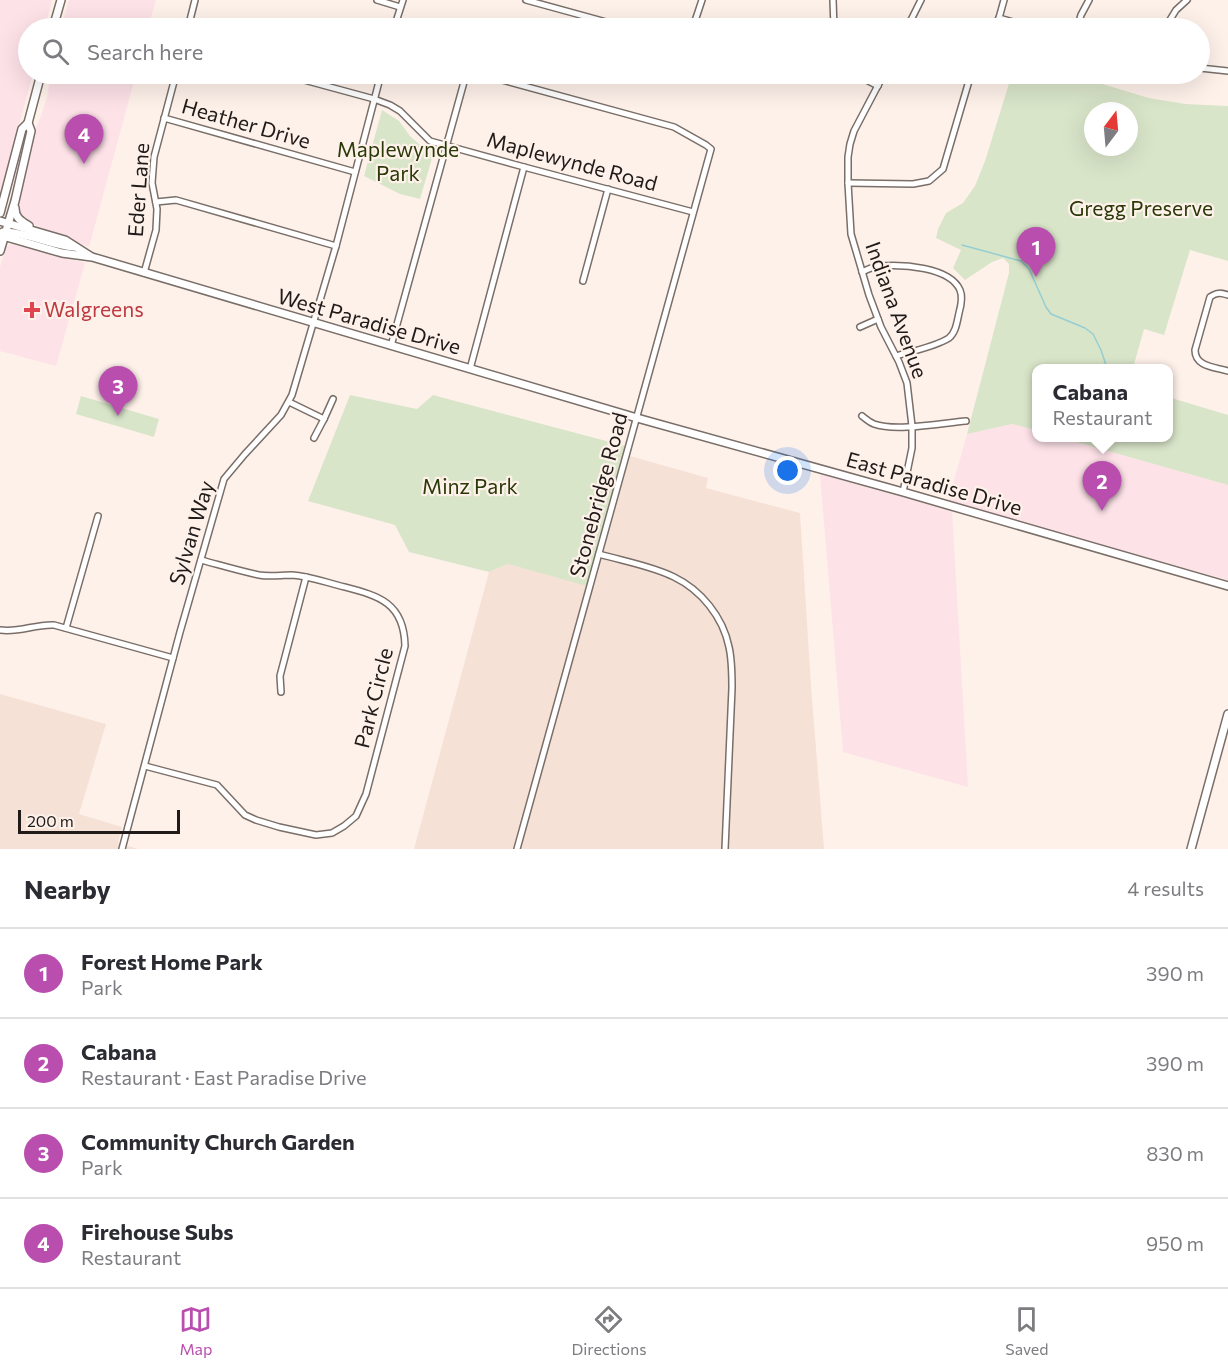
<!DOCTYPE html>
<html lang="en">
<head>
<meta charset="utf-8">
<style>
  :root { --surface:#fff; --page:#f2f2f3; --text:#2b2b33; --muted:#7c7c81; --line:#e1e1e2; --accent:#b94eaf }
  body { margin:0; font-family:Commissioner,sans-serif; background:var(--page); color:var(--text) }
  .compass { position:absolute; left:1084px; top:102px; width:54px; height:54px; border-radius:50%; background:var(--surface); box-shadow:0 6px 24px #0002; rotate:16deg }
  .scale { position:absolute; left:18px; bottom:15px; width:162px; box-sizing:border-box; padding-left:6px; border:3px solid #201b19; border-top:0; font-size:16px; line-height:21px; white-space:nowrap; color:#201b19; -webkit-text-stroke:4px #fef1ea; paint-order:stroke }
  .you { position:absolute; left:788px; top:471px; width:21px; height:21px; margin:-15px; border:4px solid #fff; border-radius:50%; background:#1a73e8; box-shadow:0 0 0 9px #1a73e833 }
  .badge { display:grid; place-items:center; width:39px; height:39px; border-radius:50%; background:var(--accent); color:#fff; font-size:20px; font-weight:700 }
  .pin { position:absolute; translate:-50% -50px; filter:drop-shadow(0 2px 3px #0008) }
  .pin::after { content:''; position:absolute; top:32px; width:21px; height:18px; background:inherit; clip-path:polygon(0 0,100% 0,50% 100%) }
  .popup { position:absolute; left:1032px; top:364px; width:141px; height:78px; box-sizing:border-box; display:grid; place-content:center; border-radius:12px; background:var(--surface); filter:drop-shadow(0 2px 4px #0005); font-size:20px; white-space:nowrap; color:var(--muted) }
  .popup b { font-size:22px; color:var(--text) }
  .popup::after { content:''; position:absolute; left:50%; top:100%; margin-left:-12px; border:12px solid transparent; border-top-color:var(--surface) }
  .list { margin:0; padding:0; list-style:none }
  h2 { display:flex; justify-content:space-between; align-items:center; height:78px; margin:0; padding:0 24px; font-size:26px }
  h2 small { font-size:20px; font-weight:400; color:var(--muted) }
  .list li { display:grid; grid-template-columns:39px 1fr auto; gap:18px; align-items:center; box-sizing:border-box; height:90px; padding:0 24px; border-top:2px solid var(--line) }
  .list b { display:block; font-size:22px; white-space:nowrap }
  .list p { margin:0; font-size:20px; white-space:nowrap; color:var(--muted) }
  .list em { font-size:20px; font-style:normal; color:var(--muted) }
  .icon { flex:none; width:33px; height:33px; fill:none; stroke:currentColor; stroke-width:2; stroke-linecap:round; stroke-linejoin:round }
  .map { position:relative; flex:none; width:1228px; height:849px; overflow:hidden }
  .search { position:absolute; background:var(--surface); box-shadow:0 6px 24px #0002; left:18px; right:18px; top:18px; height:66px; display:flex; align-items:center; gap:15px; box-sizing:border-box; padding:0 21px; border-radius:33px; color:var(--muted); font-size:22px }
  .sheet { height:438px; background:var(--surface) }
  nav { display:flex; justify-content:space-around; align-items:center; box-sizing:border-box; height:84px; border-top:2px solid var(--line); background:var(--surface); font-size:16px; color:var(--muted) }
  nav a { display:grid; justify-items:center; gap:3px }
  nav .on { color:var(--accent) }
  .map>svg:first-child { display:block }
  .commercial { fill:#fde2e8 }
  .built { fill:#f6e1d7 }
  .green { fill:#d9e5c9; fill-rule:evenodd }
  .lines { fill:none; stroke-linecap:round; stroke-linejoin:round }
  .stream { stroke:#94ced3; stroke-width:1.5 }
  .street-casing { stroke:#796e68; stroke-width:8 }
  .secondary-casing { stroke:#796e68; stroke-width:10 }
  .street { stroke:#fff; stroke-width:5 }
  .secondary { stroke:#fff; stroke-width:7 }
  .health-dot { fill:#e0444e; stroke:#fef1ea; stroke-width:2 }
  .labels { text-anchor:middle; stroke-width:4.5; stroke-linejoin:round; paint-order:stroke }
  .street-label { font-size:21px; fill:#201b19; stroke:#fef1ea }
  .park-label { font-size:21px; fill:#2a3908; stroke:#fef1ea }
  .health-label { font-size:21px; fill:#be3a42; stroke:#fef1ea; text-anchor:start }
</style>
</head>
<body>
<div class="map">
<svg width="1228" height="849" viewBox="0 0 1228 849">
  <rect width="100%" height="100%" fill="#fef1ea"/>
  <g class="commercial">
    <polygon points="0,0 52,0 45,28 28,28 28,74 33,74 0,194"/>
    <polygon points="69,0 156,0 148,28 61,28"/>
    <polygon points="51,74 136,74 89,247 27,222 20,216 17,206 32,137 41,116 47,97"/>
    <polygon points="12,244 85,263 56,366 0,351 0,267 6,247"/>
    <polygon points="1012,424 1036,430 1036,438 1062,438 1228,485 1228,580 948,502 967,434"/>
    <polygon points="820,474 952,511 968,787 843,752"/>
  </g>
  <g class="built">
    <polygon points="630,456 708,478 706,488 800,513 811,685 824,849 414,849 489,572 508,564 594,587"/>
    <polygon points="0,694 106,724 79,814 122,827 118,843 138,849 0,849"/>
  </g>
  <g class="green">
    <path d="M 1012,74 L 1035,74 L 1061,83 L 1064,74 L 1090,74 L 1089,80 L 1149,98 L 1185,104 L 1228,106 L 1228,261 L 1190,250 L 1164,335 L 1144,329 L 1133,368 L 1036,368 L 1036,430 L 1012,424 L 967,434 L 1009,273 L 1009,264 L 1003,258 L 992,262 L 965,280 L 953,268 L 961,250 L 936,238 L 938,229 L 946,213 L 963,203 L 975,186 L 985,161 ZM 1093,111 L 1129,111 L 1129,147 L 1093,147 Z"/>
    <polygon points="382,110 399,121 410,136 420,145 431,149 433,155 420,199 400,194 364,176"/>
    <polygon points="350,395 417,409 433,395 625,446 587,586 508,564 489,572 409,552 395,525 308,501"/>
    <polygon points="81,396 159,419 154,437 76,414"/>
    <polygon points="1168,397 1228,415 1228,485 1062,438 1168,438"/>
  </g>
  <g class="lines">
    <polyline class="stream" points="962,245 1021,261 1029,269 1046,307 1051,314 1085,328 1093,334 1101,350 1107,368"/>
    <defs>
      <g id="street">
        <polyline points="377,0 400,7"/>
        <polyline points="526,0 628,28"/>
        <polyline points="833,0 834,28"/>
        <polyline points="999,18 1035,28"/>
        <polyline points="188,28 195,0"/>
        <polyline points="394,28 403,0"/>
        <polyline points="691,28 694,24 702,0"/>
        <polyline points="907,28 921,0"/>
        <polyline points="993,28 999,18 1004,0"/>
        <polyline points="1077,28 1081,15 1089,0"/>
        <polyline points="1165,28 1176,10 1187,0"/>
        <polyline points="1200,68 1228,71"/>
        <polyline points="282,74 374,99 390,105 400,111 430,141 524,167 693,212"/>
        <polyline points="480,74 674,127 706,145 711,149 517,849"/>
        <polyline points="855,74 878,86"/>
        <polyline points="884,74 854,131 850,144 848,157 848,183 851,234 869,295 881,327 899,362 907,383 912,426 912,448 903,492"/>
        <polyline points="164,118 355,172"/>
        <polyline points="848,183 913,184 929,181 943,169 971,74"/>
        <polyline points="156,202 176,200 336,246"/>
        <path d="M 862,272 C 868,269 874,266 880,266 C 902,264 950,267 960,290 C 963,297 961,306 959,313 C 957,322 956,332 949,338 C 937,346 910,352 896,356"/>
        <polyline points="144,273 156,230 157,209 152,183 154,157 176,74"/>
        <polyline points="583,281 608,189"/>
        <path d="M 1228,295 C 1221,293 1217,292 1210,297 L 1195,350 C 1195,367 1215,367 1228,371"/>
        <polyline points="860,327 878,319"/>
        <polyline points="391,346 464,82 469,77 479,74"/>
        <polyline points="470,369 524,167"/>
        <polyline points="289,402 324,419 314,438"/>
        <path d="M 862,416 C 866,419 869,422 874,424 C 896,432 942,423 966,421"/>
        <polyline points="324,419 333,399"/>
        <path d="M 599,554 C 623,561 652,566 674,577 C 701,590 723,617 729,647 C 732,660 732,674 732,688 L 725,849"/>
        <polyline points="66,628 98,516"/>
        <path d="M 0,630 C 19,633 35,624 54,625 L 173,658"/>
        <polyline points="281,692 280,676 306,577"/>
        <path d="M 145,766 L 217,785 L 245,815 L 256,820 L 279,827 L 316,835 L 332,833 L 344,826 L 356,816 L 366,794 L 405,646 C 404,599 374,595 337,585 C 322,581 307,576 292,575 C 281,575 270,577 259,575 C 240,571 220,565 201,560"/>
        <polyline points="122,849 180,632 224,479 245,454 281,415 292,395 336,246 381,74"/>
      </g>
      <g id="secondary">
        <polyline points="53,28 61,0"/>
        <path d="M 15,208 C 15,218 21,221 29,226"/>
        <polyline points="0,213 22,129 28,123 41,74"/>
        <polyline points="0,221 65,240 90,256"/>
        <path d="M 3,232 C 27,232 50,245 74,247"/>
        <polyline points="0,235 62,253 92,257 637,418 903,492 1228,586"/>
        <polyline points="0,251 15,201 31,131 28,123"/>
        <polyline points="1191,849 1228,714"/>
      </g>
    </defs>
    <use href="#street" class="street-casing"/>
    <use href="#secondary" class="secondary-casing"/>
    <use href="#street" class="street"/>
    <use href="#secondary" class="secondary"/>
  </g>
  <path class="health-dot" d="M29 301h6v6h6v6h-6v6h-6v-6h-6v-6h6z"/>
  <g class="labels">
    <g class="street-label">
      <text transform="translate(246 124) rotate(16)" y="7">Heather Drive</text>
      <text transform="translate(572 162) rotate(15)" y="7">Maplewynde Road</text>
      <text transform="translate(139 190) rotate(-86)" y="7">Eder Lane</text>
      <text transform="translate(896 310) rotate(70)" y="7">Indiana Avenue</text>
      <text transform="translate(369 322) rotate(16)" y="7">West Paradise Drive</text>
      <text transform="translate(934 484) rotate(16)" y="7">East Paradise Drive</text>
      <text transform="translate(599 495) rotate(-75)" y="7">Stonebridge Road</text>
      <text transform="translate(192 533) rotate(-73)" y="7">Sylvan Way</text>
      <text transform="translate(374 698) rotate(-76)" y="7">Park Circle</text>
    </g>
    <g class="park-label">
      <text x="398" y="157">Maplewynde<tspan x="398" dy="24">Park</tspan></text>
      <text x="1141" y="216">Gregg Preserve</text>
      <text x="470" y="494">Minz Park</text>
    </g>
    <g class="health-label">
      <text x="44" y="317">Walgreens</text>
    </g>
  </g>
</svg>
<svg class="compass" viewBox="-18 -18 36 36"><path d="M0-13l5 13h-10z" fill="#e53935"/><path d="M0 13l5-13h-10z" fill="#7c7c81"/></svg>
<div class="scale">200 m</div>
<div class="you"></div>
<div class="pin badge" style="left:1036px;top:277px">1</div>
<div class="pin badge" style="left:1102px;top:511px">2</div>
<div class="popup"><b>Cabana</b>Restaurant</div>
<div class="pin badge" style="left:118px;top:416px">3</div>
<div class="pin badge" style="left:84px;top:164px">4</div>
<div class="search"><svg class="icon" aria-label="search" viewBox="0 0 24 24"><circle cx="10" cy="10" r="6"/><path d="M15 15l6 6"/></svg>Search here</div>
</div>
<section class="sheet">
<h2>Nearby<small>4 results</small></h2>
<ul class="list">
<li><span class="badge">1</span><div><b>Forest Home Park</b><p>Park</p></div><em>390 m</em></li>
<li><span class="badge">2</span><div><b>Cabana</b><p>Restaurant · East Paradise Drive</p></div><em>390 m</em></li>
<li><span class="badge">3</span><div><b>Community Church Garden</b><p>Park</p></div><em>830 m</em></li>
<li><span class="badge">4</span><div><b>Firehouse Subs</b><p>Restaurant</p></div><em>950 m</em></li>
</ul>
</section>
<nav>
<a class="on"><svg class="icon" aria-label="map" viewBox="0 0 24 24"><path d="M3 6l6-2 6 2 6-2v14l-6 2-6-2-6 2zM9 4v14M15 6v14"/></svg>Map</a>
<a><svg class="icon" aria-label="directions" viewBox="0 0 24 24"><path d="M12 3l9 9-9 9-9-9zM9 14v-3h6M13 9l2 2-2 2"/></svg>Directions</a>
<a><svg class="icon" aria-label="saved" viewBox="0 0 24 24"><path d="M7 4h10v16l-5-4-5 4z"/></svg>Saved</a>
</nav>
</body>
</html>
